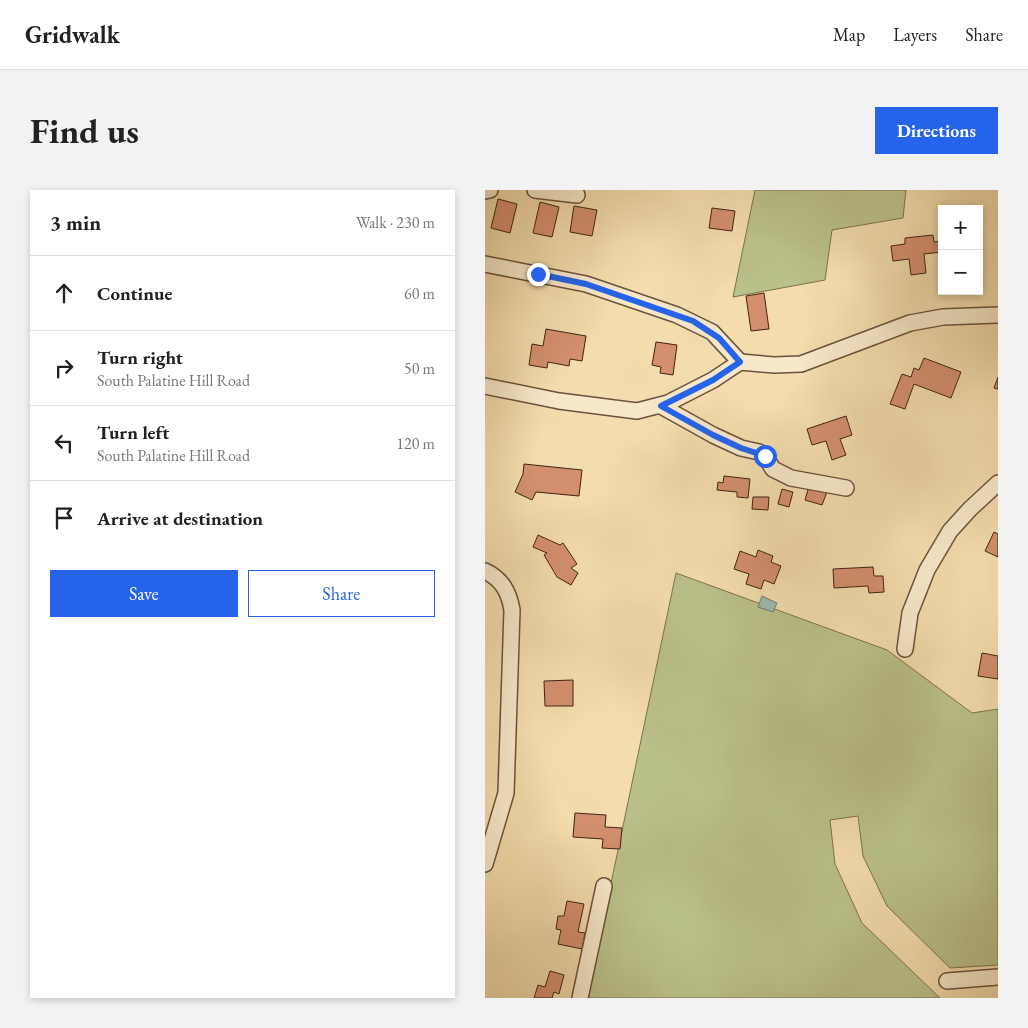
<!DOCTYPE html>
<html lang="en">
<head>
<meta charset="utf-8">
<style>
  :root { --surface:#fff; --page:#f2f2f2; --text:#222; --muted:#767676; --line:#e0e0e0; --accent:#2563eb }
  body { margin:0; font-family:"EB Garamond",serif; background:var(--page); color:var(--text) }
  .controls { position:absolute; right:15px; top:15px; display:grid; overflow:hidden; border-radius:0px; box-shadow:0 2px 8px #0003 }
  .controls button { width:45px; height:45px; display:grid; place-items:center; padding:0; border:0; border-bottom:1px solid var(--line); background:var(--surface); color:var(--text); font:25px sans-serif }
  .stop { position:absolute; width:15px; height:15px; margin:-11px; border:4px solid #2563eb; border-radius:50%; background:#fff }
  .stop.end { background:#2563eb; border-color:#fff; box-shadow:0 1px 5px #0008 }
  .list { margin:0; padding:0; list-style:none }
  h2 { display:flex; justify-content:space-between; align-items:center; height:65px; margin:0; padding:0 20px; font-size:21px }
  h2 small { font-size:16px; font-weight:400; color:var(--muted) }
  .list li { display:grid; grid-template-columns:32px 1fr auto; gap:15px; align-items:center; box-sizing:border-box; height:75px; padding:0 20px; border-top:1px solid var(--line) }
  .list b { display:block; font-size:19px; white-space:nowrap }
  .list p { margin:0; font-size:16px; white-space:nowrap; color:var(--muted) }
  .list em { font-size:16px; font-style:normal; color:var(--muted) }
  .actions { display:flex; gap:10px; padding:15px 20px }
  .actions a { flex:1; padding:11px 0; border:1px solid var(--accent); border-radius:0px; text-align:center; font-size:18px; color:var(--accent) }
  .actions .main { background:var(--accent); color:#fff }
  .icon { flex:none; width:28px; height:28px; fill:none; stroke:currentColor; stroke-width:2; stroke-linecap:round; stroke-linejoin:round }
  .map { position:relative; flex:none; width:513px; height:808px; overflow:hidden; border-radius:0px }
  header { display:flex; align-items:center; gap:30px; box-sizing:border-box; height:70px; padding:0 25px; background:var(--surface); border-bottom:1px solid var(--line) }
  header strong { font-size:24px }
  nav { display:flex; gap:28px; margin-inline-start:auto; font-size:18px }
  .intro { display:flex; align-items:center; justify-content:space-between; box-sizing:border-box; height:120px; padding:0 30px }
  h1 { margin:0; font-size:35px }
  .button { padding:12px 22px; border-radius:0px; background:var(--accent); color:#fff; font-size:18px; font-weight:700 }
  main { display:flex; gap:30px; padding:0 30px }
  aside { flex:1; background:var(--surface); border-radius:0px; box-shadow:0 2px 8px #0003 }
  .map>svg:first-child { display:block }
  .green { fill:#bac08a; stroke:#7c7250 }
  .water { fill:#9cbaaf; stroke:#777e72 }
  .building { fill:#d38f6e; stroke:#3f2316 }
  .lines { fill:none; stroke-linecap:round; stroke-linejoin:round }
  .minor-casing { stroke:#6c513c; stroke-width:18 }
  .minor { stroke:#f7e8ca; stroke-width:15 }
  .route { stroke:#2563eb; stroke-width:6 }
</style>
</head>
<body>
<header>
<strong>Gridwalk</strong>
<nav><a>Map</a><a>Layers</a><a>Share</a></nav>
</header>
<div class="intro"><h1>Find us</h1><a class="button">Directions</a></div>
<main>
<aside>
<h2>3 min<small>Walk · 230 m</small></h2>
<ul class="list">
<li><svg class="icon" aria-label="ahead" viewBox="0 0 24 24"><path d="M12 20V5M6 11l6-6 6 6"/></svg><div><b>Continue</b></div><em>60 m</em></li>
<li><svg class="icon" aria-label="right" viewBox="0 0 24 24"><path d="M7 20v-9h11M14 6l5 5-5 5"/></svg><div><b>Turn right</b><p>South Palatine Hill Road</p></div><em>50 m</em></li>
<li><svg class="icon" aria-label="left" viewBox="0 0 24 24"><path d="M17 20v-9H6M10 6l-5 5 5 5"/></svg><div><b>Turn left</b><p>South Palatine Hill Road</p></div><em>120 m</em></li>
<li><svg class="icon" aria-label="arrive" viewBox="0 0 24 24"><path d="M6 21V4h12l-3 4 3 4H6"/></svg><div><b>Arrive at destination</b></div></li>
</ul>
<div class="actions"><a class="main">Save</a><a>Share</a></div>
</aside>
<div class="map">
<svg width="513" height="808" viewBox="0 0 513 808">
  <rect width="100%" height="100%" fill="#f3dcad"/>
  <filter id="stains"><feTurbulence type="fractalNoise" baseFrequency=".004" numOctaves="4"/><feColorMatrix values="0 0 0 0 .2 0 0 0 0 .09 0 0 0 0 .02 0 0 0 .5 -.17"/></filter>
  <radialGradient id="worn" r=".72"><stop offset=".6" stop-color="#630" stop-opacity="0"/><stop offset="1" stop-color="#630" stop-opacity=".3"/></radialGradient>
  <g class="green">
    <polygon points="270,0 421,0 418,28 347,40 340,90 248,107"/>
    <polygon points="191,383 402,460 487,523 513,519 513,775 465,778 402,716 378,666 373,626 345,630 350,674 377,733 455,808 102,808"/>
  </g>
  <polygon class="water" points="277,406 292,413 288,422 273,417"/>
  <g class="building">
    <polygon points="13,9 32,14 25,43 6,38"/>
    <polygon points="55,12 74,17 67,47 48,43"/>
    <polygon points="89,16 112,20 107,46 85,42"/>
    <polygon points="227,18 250,21 247,41 224,38"/>
    <polygon points="448,45 449,52 457,51 457,62 439,64 441,83 426,85 424,69 408,71 406,56 420,54 420,48"/>
    <polygon points="279,103 284,139 266,141 261,106"/>
    <polygon points="61,139 101,146 97,171 85,169 84,176 63,172 62,178 44,175 47,154 58,156"/>
    <polygon points="171,152 192,155 188,185 175,183 176,177 167,175"/>
    <polygon points="439,168 476,182 466,208 429,194 420,219 405,214 417,184 426,187 429,178 434,180"/>
    <polygon points="513,187 513,199 509,198"/>
    <polygon points="361,226 367,245 355,249 361,265 347,270 341,251 327,255 322,239"/>
    <polygon points="39,274 97,280 94,306 51,302 47,310 30,302 38,284"/>
    <polygon points="239,286 265,289 263,308 252,307 252,302 232,300 233,292 238,293"/>
    <polygon points="324,296 342,302 337,315 320,310"/>
    <polygon points="297,299 308,302 304,317 293,314"/>
    <polygon points="268,307 284,307 283,320 267,319"/>
    <polygon points="509,342 513,344 513,367 500,361"/>
    <polygon points="53,345 75,355 78,353 92,374 86,378 93,383 86,395 72,387 59,365 62,363 48,357"/>
    <polygon points="273,360 288,366 286,372 296,376 289,394 279,390 276,399 261,394 264,384 249,379 255,361 271,367"/>
    <polygon points="388,377 389,386 398,386 399,402 384,403 383,396 349,398 348,379"/>
    <polygon points="497,463 513,466 513,489 493,486"/>
    <polygon points="88,490 88,516 60,516 59,491"/>
    <polygon points="90,623 121,625 120,637 137,638 135,659 117,658 118,649 88,647"/>
    <polygon points="82,711 99,714 93,742 100,743 97,759 73,754 76,740 71,739 73,726 79,726"/>
    <polygon points="65,781 79,785 74,804 69,802 67,808 49,808 53,795 60,797"/>
  </g>
  <g class="lines">
    <defs>
      <g id="minor">
        <polyline points="50,0 92,5"/>
        <polyline points="0,1 5,0"/>
        <polyline points="0,74 101,94 192,125 227,142 255,172 228,190 183,213 152,221 74,211 0,196"/>
        <polyline points="255,172 289,175 316,174 425,133 458,127 513,125"/>
        <polyline points="176,216 228,245 256,258 274,262 280,266 288,279 306,288 361,298"/>
        <path d="M 0,381 C 17,389 24,402 27,420 L 21,603 L 0,674"/>
        <polyline points="420,459 425,423 442,380 465,341 485,319 513,293"/>
        <polyline points="462,791 513,787"/>
        <polyline points="95,808 119,696"/>
      </g>
    </defs>
    <use href="#minor" class="minor-casing"/>
    <use href="#minor" class="minor"/>
  </g>
  <g class="lines">
    <polyline class="route" points="53,84 101,94 208,131 234,148 255,172 228,190 176,216 228,245 256,258 280,266"/>
  </g>
  <rect width="100%" height="100%" filter="url(#stains)"/>
  <rect width="100%" height="100%" fill="url(#worn)"/>
</svg>
<div class="controls">
<button>+</button>
<button>−</button>
</div>
<div class="stop" style="left:280px;top:266px"></div>
<div class="stop end" style="left:53px;top:84px"></div>
</div>
</main>
</body>
</html>
